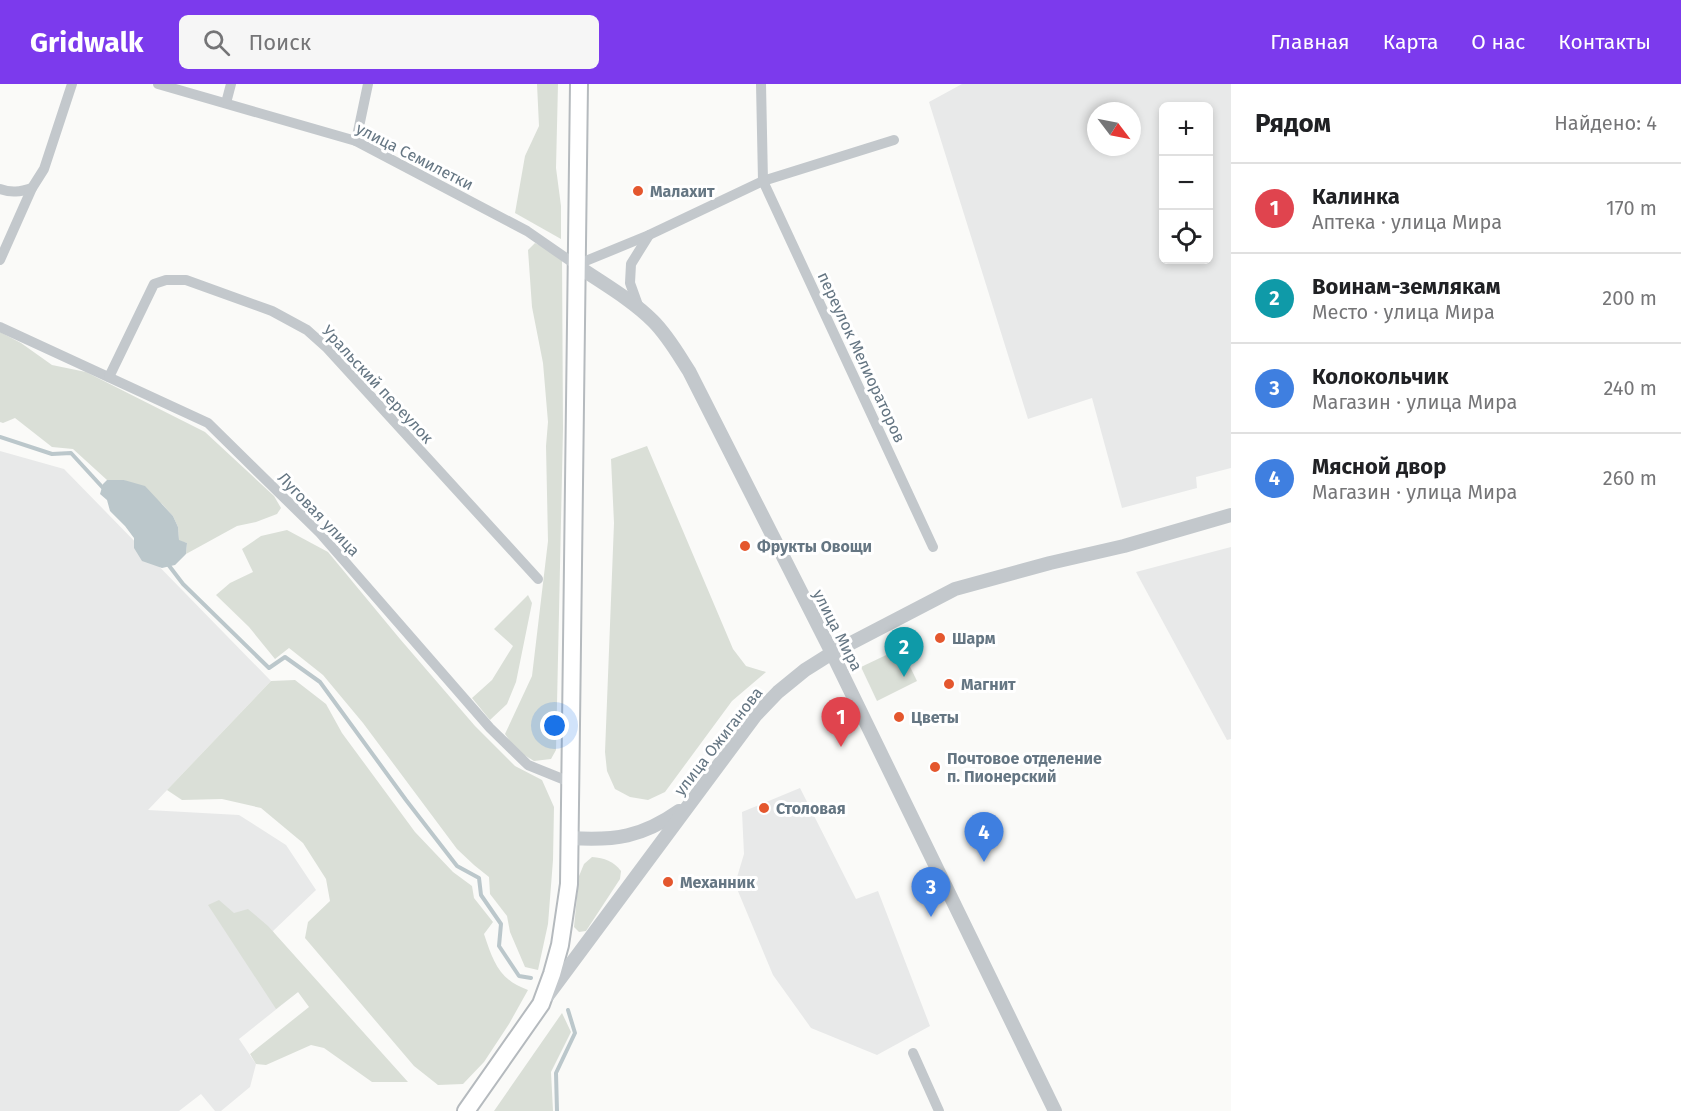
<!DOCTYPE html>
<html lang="ru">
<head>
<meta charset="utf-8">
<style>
  :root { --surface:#fff; --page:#f6f6f6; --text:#202124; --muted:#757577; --line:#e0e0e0; --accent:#7c3aed }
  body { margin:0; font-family:"Fira Sans",sans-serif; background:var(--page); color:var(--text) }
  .controls { position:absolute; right:18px; top:18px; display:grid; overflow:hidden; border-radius:9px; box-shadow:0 3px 9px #0003 }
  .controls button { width:54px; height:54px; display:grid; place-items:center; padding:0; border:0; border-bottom:2px solid var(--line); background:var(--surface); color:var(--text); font:30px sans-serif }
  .compass { position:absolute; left:1087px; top:18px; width:54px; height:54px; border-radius:50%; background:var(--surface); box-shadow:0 3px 9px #0003; rotate:122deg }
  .you { position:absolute; left:555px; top:642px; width:21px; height:21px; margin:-15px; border:4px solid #fff; border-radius:50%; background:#1a73e8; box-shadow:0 0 0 9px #1a73e833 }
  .badge { display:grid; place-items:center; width:39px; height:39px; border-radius:50%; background:var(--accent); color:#fff; font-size:20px; font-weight:700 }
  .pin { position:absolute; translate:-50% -50px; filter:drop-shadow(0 2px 3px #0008) }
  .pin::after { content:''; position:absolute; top:32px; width:21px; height:18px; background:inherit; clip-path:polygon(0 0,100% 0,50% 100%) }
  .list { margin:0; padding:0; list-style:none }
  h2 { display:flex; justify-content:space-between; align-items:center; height:78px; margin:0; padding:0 24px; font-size:26px }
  h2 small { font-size:20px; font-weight:400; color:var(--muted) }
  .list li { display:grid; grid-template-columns:39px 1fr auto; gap:18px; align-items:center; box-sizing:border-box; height:90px; padding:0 24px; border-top:2px solid var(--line) }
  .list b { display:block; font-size:22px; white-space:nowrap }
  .list p { margin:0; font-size:20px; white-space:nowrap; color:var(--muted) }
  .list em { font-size:20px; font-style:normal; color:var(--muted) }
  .icon { flex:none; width:33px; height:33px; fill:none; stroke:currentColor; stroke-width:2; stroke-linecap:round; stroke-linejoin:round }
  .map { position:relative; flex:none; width:1231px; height:1027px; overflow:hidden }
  header { display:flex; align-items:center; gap:36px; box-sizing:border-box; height:84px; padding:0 30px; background:var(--accent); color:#fff }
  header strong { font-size:28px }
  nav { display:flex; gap:33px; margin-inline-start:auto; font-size:21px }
  .search { width:420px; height:54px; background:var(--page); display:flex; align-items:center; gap:15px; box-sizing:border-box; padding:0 21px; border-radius:9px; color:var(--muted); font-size:22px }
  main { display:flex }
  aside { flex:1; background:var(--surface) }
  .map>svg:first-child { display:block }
  .built { fill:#e8e9e9; fill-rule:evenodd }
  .green { fill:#dadfd7 }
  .water { fill:#bbc7cb }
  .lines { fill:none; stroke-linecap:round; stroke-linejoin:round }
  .stream { stroke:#bbc7cb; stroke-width:4 }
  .primary-casing { stroke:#b5babe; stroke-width:20 }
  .minor { stroke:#c3c8cc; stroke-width:10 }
  .tertiary { stroke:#c3c8cc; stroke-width:14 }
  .primary { stroke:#fff; stroke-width:16 }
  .poi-dot { fill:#e4572e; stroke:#fff; stroke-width:2 }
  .labels { text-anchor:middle; stroke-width:6; stroke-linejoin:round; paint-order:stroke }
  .street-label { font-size:16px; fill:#657683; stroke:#fff }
  .poi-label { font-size:16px; font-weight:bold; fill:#657683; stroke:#fff; text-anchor:start }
</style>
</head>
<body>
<header>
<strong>Gridwalk</strong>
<div class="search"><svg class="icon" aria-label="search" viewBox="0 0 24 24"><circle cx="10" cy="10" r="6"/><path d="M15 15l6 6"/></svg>Поиск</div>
<nav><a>Главная</a><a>Карта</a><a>О нас</a><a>Контакты</a></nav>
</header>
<main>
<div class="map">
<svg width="1231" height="1027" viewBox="0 0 1231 1027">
  <rect width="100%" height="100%" fill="#fafaf8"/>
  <g class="built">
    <path d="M 962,0 L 1231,0 L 1231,384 L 1196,393 L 1197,404 L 1122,424 L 1092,314 L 1028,335 L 929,18 ZM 1164,22 L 1208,22 L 1208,176 L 1164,176 ZM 1096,27 L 1132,27 L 1132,63 L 1096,63 Z"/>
    <polygon points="0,367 64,385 271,597 148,726 239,731 286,761 316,806 273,847 298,908 239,955 256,980 250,1003 221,1027 215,1027 201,1010 179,1027 0,1027"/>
    <polygon points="1231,463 1231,655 1227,656 1136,488"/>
    <polygon points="800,704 856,815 878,807 930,942 877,971 811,944 773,891 735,800 744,770 742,728"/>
  </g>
  <g class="green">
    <polygon points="537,0 558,0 556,84 561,122 561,155 515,129 525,72 539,42"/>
    <polygon points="535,159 562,172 563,345 556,666 551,675 534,677 516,666 505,650 532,592 548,457 546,362 548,338 543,279 532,223 528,166"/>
    <polygon points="0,248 21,259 52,281 86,288 205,348 274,412 281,424 277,430 256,438 237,442 186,470 187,459 179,457 178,443 173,432 162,420 124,396 107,396 73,365 52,363 15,334 3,339 0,338"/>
    <polygon points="647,362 733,565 746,582 766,588 732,617 665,708 648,716 630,713 615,705 607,687 605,668 614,439 611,375"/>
    <polygon points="287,446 328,468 400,555 475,642 515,682 542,696 554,723 553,776 548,840 538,886 525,883 510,848 507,832 490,810 489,793 474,781 457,765 363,639 323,591 289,564 275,575 249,543 216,511 230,499 253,488 242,465 261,452"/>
    <polygon points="528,511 532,519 516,598 507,620 490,636 472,614 492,596 513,562 494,545"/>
    <polygon points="901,564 917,597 877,617 861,583"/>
    <path d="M 295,596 L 326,620 L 342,649 L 415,748 L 453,788 L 472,802 L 474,814 L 493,838 L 484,850 C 493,877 499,896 528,906 L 509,940 L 484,978 L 463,1000 L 438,1001 L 414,982 L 305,854 L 308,838 L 330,817 L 326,795 L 303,759 L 261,724 L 222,715 L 182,716 L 167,706 L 271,597 Z"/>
    <path d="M 592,773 C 605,774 613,777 621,787 L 620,795 L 586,847 L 579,848 L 574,843 L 579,792 L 584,780 Z"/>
    <polygon points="219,816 234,829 248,825 268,842 408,998 372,998 324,964 311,961 266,981 256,980 250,970 309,923 298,908 276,925 208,821"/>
    <polygon points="562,929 571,948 551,988 553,1027 494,1027"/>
  </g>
  <polygon class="water" points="107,396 124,396 145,402 173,432 178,443 179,456 187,459 186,470 175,481 162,484 142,477 134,464 134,454 125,442 110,427 107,416 100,410 103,400"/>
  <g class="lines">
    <g class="stream">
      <polyline points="0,353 52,370 71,369 104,405"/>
      <polyline points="167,479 183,500 269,584 285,573 320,598 406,716 457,782 479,794 481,811 501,840 499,862 519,892 531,894"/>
      <polyline points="557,1027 556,989 575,949 568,926"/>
    </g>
    <defs>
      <polyline id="primary" points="466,1027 541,920 552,890 560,861 569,800 579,0"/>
    </defs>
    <use href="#primary" class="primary-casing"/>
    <g class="minor">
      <polyline points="158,0 356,57 527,147 576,181 649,151 763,97 894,56"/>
      <polyline points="761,0 763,97 933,463"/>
      <polyline points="226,19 231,0"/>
      <polyline points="356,57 368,0"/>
      <path d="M 0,105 C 11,109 20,108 32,104"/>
      <polyline points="0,176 32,104 44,85 72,0"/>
      <polyline points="639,224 630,199 631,180 649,151"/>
      <polyline points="0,243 208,339 320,449 490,644 528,681 570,698"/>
      <polyline points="109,293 154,200 166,196 186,196 272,227 307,246 326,263 538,495"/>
      <polyline points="913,969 939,1027"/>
    </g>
    <g class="tertiary">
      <path d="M 576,181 C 602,199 631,215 653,237 C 668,252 678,270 689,287 L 832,569 L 1055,1027"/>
      <path d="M 570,754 C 615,757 642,753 679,727"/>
      <polyline points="548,911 755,632 778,608 805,586 832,569 955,505 1050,479 1124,462 1231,431"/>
    </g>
    <use href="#primary" class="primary"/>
  </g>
  <g class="poi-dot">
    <circle cx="638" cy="107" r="6"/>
    <circle cx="745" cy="462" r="6"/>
    <circle cx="940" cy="554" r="6"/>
    <circle cx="949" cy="600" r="6"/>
    <circle cx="899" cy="633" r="6"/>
    <circle cx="935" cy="683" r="6"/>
    <circle cx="764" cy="724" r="6"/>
    <circle cx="668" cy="798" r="6"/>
  </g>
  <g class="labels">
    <g class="street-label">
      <text transform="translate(415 72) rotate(27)" y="6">улица Семилетки</text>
      <text transform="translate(862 273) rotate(65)" y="6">переулок Мелиораторов</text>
      <text transform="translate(378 300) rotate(47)" y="6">Уральский переулок</text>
      <text transform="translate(319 430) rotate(46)" y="6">Луговая улица</text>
      <text transform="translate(838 546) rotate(63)" y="6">улица Мира</text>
      <text transform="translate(718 657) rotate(-52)" y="6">улица Ожиганова</text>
    </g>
    <g class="poi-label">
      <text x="650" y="113">Малахит</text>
      <text x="757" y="468">Фрукты Овощи</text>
      <text x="952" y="560">Шарм</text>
      <text x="961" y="606">Магнит</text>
      <text x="911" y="639">Цветы</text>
      <text x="947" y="680">Почтовое отделение<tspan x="947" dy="18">п. Пионерский</tspan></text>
      <text x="776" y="730">Столовая</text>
      <text x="680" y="804">Механник</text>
    </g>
  </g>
</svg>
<div class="controls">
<button>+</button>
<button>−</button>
<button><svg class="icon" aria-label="locate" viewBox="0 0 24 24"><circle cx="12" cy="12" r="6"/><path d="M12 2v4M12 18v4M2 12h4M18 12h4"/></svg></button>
</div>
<svg class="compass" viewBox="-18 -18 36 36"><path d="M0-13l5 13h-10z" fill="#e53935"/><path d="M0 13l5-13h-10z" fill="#757577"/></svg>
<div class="you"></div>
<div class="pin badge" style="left:841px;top:663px;background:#e0444e">1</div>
<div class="pin badge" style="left:904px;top:593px;background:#0f9aa8">2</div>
<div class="pin badge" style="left:931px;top:833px;background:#3f7fe0">3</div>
<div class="pin badge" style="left:984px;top:778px;background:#3f7fe0">4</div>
</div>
<aside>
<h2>Рядом<small>Найдено: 4</small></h2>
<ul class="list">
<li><span class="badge" style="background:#e0444e">1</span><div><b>Калинка</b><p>Аптека · улица Мира</p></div><em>170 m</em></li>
<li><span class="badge" style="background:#0f9aa8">2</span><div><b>Воинам-землякам</b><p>Место · улица Мира</p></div><em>200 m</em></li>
<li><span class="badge" style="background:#3f7fe0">3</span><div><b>Колокольчик</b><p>Магазин · улица Мира</p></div><em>240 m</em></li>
<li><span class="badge" style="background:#3f7fe0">4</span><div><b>Мясной двор</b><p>Магазин · улица Мира</p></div><em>260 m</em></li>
</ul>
</aside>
</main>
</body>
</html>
